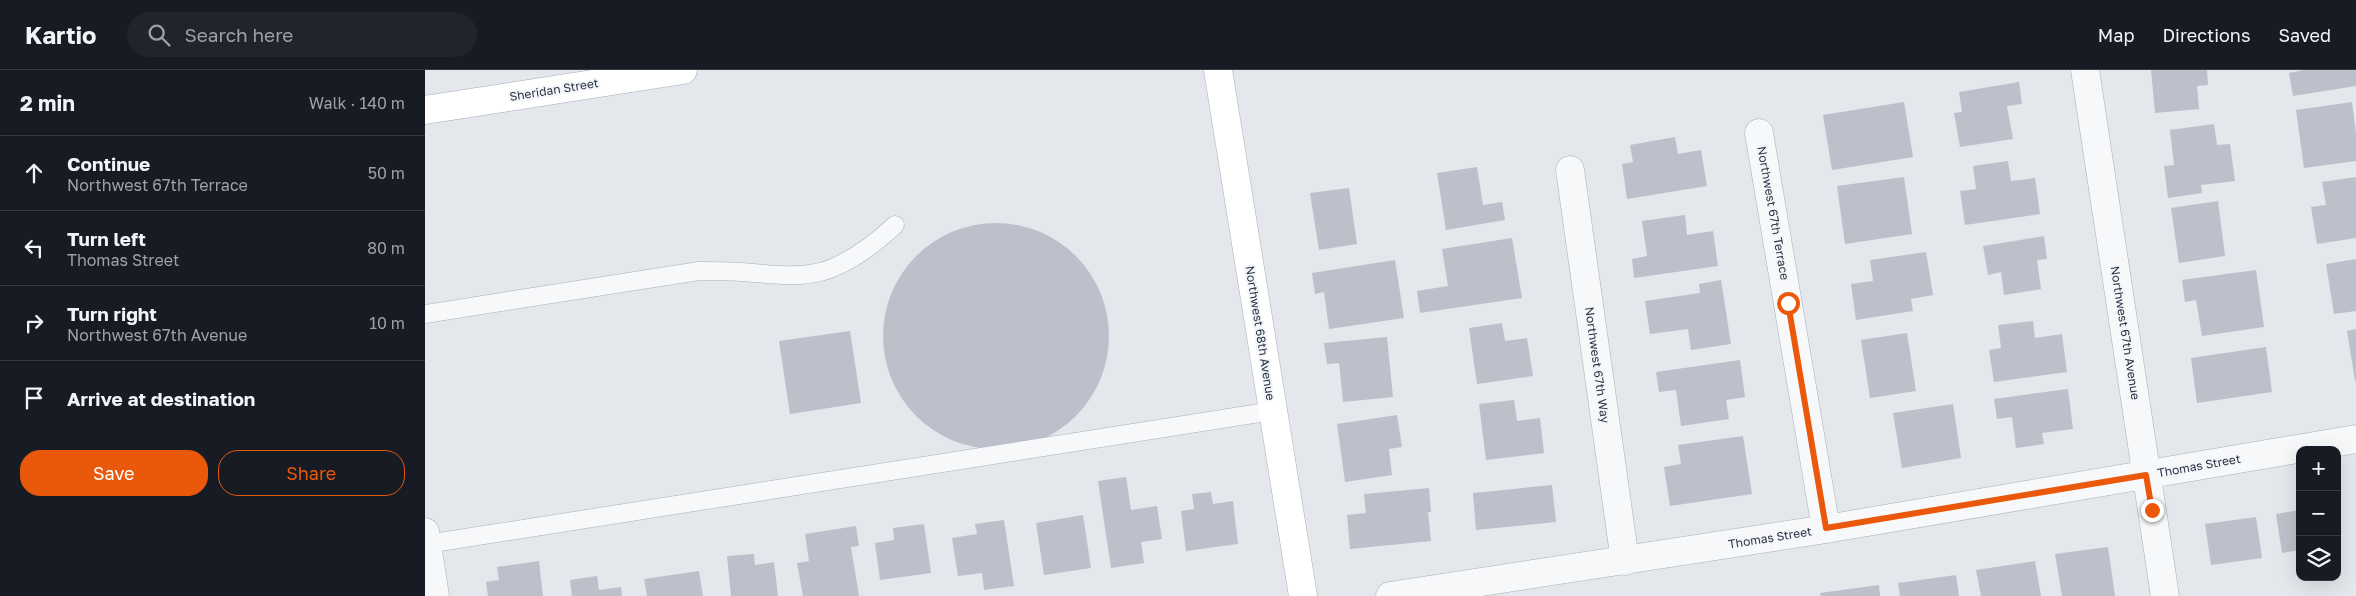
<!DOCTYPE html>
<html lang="en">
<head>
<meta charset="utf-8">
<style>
  :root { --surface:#171b24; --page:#20242c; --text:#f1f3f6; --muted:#9ea1a6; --line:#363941; --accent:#ea580c }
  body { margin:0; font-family:"Golos Text",sans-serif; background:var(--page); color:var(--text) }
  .controls { position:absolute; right:15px; bottom:15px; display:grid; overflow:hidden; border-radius:10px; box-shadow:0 5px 20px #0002 }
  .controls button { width:45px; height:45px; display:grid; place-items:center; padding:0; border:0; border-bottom:1px solid var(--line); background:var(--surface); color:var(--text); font:25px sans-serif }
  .stop { position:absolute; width:15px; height:15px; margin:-11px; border:4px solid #ea580c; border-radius:50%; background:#fff }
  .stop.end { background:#ea580c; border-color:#fff; box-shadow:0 1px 5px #0008 }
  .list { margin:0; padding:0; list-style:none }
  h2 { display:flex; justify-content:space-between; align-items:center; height:65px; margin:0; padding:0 20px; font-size:21px }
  h2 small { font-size:16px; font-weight:400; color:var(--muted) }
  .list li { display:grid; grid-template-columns:32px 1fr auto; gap:15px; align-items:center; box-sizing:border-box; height:75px; padding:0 20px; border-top:1px solid var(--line) }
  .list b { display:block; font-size:19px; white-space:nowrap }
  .list p { margin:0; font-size:16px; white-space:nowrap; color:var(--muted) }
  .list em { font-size:16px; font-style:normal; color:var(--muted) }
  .actions { display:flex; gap:10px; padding:15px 20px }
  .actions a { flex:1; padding:11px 0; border:1px solid var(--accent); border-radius:20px; text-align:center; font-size:18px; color:var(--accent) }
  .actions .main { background:var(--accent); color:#fff }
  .icon { flex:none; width:28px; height:28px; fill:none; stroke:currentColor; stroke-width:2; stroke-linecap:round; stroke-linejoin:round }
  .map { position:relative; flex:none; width:1931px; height:526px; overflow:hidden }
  header { display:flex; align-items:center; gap:30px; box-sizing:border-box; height:70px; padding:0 25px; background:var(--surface); border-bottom:1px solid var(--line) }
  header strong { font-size:24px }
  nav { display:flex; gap:28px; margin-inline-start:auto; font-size:18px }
  .search { width:350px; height:45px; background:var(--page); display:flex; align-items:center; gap:12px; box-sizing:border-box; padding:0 18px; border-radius:28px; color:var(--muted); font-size:19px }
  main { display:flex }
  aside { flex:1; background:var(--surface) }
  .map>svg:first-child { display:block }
  .building { fill:#bbc0ca }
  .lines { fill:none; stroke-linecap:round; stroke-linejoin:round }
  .lane-casing { stroke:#a9aeb7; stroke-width:19 }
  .street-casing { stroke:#a9aeb7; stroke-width:29 }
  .secondary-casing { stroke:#a9aeb7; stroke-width:29 }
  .primary-casing { stroke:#a3abb8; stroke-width:29 }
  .lane { stroke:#f7f8fa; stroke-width:18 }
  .street { stroke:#f7f8fa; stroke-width:28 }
  .secondary { stroke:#fff; stroke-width:28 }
  .primary { stroke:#fff; stroke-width:28 }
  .route { stroke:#ea580c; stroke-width:6 }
  .labels { text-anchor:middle; stroke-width:4.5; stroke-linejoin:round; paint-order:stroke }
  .street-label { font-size:12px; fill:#2b3445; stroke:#f4f6f9 }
</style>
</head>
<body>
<header>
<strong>Kartio</strong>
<div class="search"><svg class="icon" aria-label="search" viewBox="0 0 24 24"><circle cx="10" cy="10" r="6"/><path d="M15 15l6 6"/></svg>Search here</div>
<nav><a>Map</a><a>Directions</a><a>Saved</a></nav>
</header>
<main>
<aside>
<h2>2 min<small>Walk · 140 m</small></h2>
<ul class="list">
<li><svg class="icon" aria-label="ahead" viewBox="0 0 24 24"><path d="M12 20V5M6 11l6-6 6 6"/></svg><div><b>Continue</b><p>Northwest 67th Terrace</p></div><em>50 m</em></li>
<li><svg class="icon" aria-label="left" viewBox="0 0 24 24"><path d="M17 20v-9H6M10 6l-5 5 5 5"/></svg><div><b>Turn left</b><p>Thomas Street</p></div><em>80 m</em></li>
<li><svg class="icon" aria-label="right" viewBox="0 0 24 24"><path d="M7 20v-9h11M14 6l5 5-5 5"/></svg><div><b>Turn right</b><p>Northwest 67th Avenue</p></div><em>10 m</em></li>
<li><svg class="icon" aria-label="arrive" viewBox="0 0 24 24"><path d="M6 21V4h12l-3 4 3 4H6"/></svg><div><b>Arrive at destination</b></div></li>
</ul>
<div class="actions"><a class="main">Save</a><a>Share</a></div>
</aside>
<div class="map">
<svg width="1931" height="526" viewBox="0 0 1931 526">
  <rect width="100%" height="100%" fill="#e4e7ec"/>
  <g class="building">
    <polygon points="1726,0 1782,0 1783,15 1772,16 1774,39 1730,43"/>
    <polygon points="1879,0 1931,0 1931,16 1868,26 1864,3"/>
    <polygon points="1594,12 1597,34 1582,36 1588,69 1535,77 1529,43 1537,42 1534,22"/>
    <polygon points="1479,32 1488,87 1407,100 1398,45"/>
    <polygon points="1927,32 1931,64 1931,91 1879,98 1871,40"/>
    <polygon points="1789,54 1792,75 1805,74 1810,111 1776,115 1777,123 1743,128 1739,96 1749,95 1745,60"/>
    <polygon points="1250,67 1253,84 1276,80 1282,116 1202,129 1197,94 1208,92 1205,75"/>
    <polygon points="1583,91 1586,111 1610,108 1615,144 1540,155 1535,121 1551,119 1548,96"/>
    <polygon points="1052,97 1058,135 1077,132 1080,150 1021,160 1012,103"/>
    <polygon points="1479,107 1487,164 1420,174 1412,116"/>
    <polygon points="1931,107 1931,168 1892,174 1886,137 1901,135 1897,112"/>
    <polygon points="924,118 932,174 894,180 885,123"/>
    <polygon points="1793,131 1800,186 1754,193 1746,138"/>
    <polygon points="1260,145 1262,165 1288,161 1293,196 1209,208 1207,189 1222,186 1217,151"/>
    <circle cx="571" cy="266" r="113"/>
    <polygon points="1619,166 1622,189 1612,190 1616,219 1579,225 1576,202 1563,205 1558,176"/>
    <polygon points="1087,168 1097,228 995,243 992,221 1023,216 1017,179"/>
    <polygon points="1501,182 1508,225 1486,229 1488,241 1431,250 1426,214 1448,211 1445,190"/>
    <polygon points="1931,189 1931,241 1909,244 1901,194"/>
    <polygon points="970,190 979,248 904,259 899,222 890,224 887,203"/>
    <polygon points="1831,200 1839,257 1777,266 1771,230 1760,232 1757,210"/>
    <polygon points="1296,210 1306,274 1266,280 1263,259 1225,264 1220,231 1275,223 1274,214"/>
    <polygon points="1608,251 1610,268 1637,264 1642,302 1569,312 1564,280 1576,278 1573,255"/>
    <polygon points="1077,253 1080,271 1102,268 1108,306 1052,314 1044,258"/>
    <polygon points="1931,259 1931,311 1930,311 1922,261"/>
    <polygon points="425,261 436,333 365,344 354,271"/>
    <polygon points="1482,263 1491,321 1445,328 1436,270"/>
    <polygon points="962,267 968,327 918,332 914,293 902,294 899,273"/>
    <polygon points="1841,277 1847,322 1772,333 1766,288"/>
    <polygon points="1315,290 1320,327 1301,330 1304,349 1256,356 1251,320 1234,322 1231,302"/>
    <polygon points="1643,319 1648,359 1617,363 1619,374 1591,378 1587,347 1572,349 1569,329"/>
    <polygon points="1089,330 1092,351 1115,348 1119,383 1061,390 1054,334"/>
    <polygon points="1528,334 1536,388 1477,398 1468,343"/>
    <polygon points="972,345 977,377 964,379 967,405 920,412 912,354"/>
    <polygon points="1318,366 1327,424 1245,436 1239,397 1256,394 1253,375"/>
    <polygon points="701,407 706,440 732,436 737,469 716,472 719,493 686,498 673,411"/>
    <polygon points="1127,415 1131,452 1051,460 1048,423"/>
    <polygon points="1004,418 1006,442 1003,442 1006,471 925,479 922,445 941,443 939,424"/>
    <polygon points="786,422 788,434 808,431 813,474 761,481 756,441 769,439 767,424"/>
    <polygon points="1875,440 1875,480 1857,483 1851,444"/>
    <polygon points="658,445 666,498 619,505 611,453"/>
    <polygon points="1831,447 1837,488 1786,495 1780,454"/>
    <polygon points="579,450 589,516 559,520 557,503 533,506 527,468 552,464 550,454"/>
    <polygon points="499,454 506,503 455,510 450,473 469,470 468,458"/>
    <polygon points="431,456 434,476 426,477 434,526 378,526 372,493 384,491 380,464"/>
    <polygon points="1683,477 1690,526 1637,526 1630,484"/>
    <polygon points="329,484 330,495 349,492 353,526 306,526 302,486"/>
    <polygon points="114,491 118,526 63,526 61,512 74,510 72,497"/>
    <polygon points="1610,491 1616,526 1556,526 1551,500"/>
    <polygon points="274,501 278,526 222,526 219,509"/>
    <polygon points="1531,505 1534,526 1475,526 1473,513"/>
    <polygon points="172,506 174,520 196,517 197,526 147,526 145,510"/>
    <polygon points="1454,515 1455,526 1396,526 1395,523"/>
  </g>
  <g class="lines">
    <defs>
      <g id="lane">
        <path d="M 0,244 L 274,201 C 288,201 302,201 316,202 C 349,204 383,211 414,195 C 435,185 453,171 470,155"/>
        <polyline points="2,474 848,341"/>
      </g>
      <g id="street">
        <polyline points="1660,0 1740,526"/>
        <polyline points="1334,63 1401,459"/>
        <polyline points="1145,100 1200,491"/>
        <polyline points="0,462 10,526"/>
        <polyline points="965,526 1401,459 1931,369"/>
      </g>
      <polyline id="secondary" points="793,0 878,526"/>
      <polyline id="primary" points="0,40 258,0"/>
    </defs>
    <use href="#lane" class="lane-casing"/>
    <use href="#street" class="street-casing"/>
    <use href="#secondary" class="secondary-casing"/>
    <use href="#primary" class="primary-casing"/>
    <use href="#lane" class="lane"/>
    <use href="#street" class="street"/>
    <use href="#secondary" class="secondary"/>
    <use href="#primary" class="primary"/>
  </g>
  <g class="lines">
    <polyline class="route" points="1363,233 1401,458 1721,405 1727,440"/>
  </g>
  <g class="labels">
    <g class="street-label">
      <text transform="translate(129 20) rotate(-9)" y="4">Sheridan Street</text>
      <text transform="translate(1348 143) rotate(80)" y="4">Northwest 67th Terrace</text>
      <text transform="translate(835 263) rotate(81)" y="4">Northwest 68th Avenue</text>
      <text transform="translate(1700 263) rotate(81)" y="4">Northwest 67th Avenue</text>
      <text transform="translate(1172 295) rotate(82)" y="4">Northwest 67th Way</text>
      <text transform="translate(1774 396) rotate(-10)" y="4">Thomas Street</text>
      <text transform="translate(1345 468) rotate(-9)" y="4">Thomas Street</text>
    </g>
  </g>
</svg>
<div class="controls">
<button>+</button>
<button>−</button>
<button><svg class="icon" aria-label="layers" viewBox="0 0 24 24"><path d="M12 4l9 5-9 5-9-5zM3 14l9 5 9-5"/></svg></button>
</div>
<div class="stop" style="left:1363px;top:233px"></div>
<div class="stop end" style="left:1727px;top:440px"></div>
</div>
</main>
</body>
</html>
